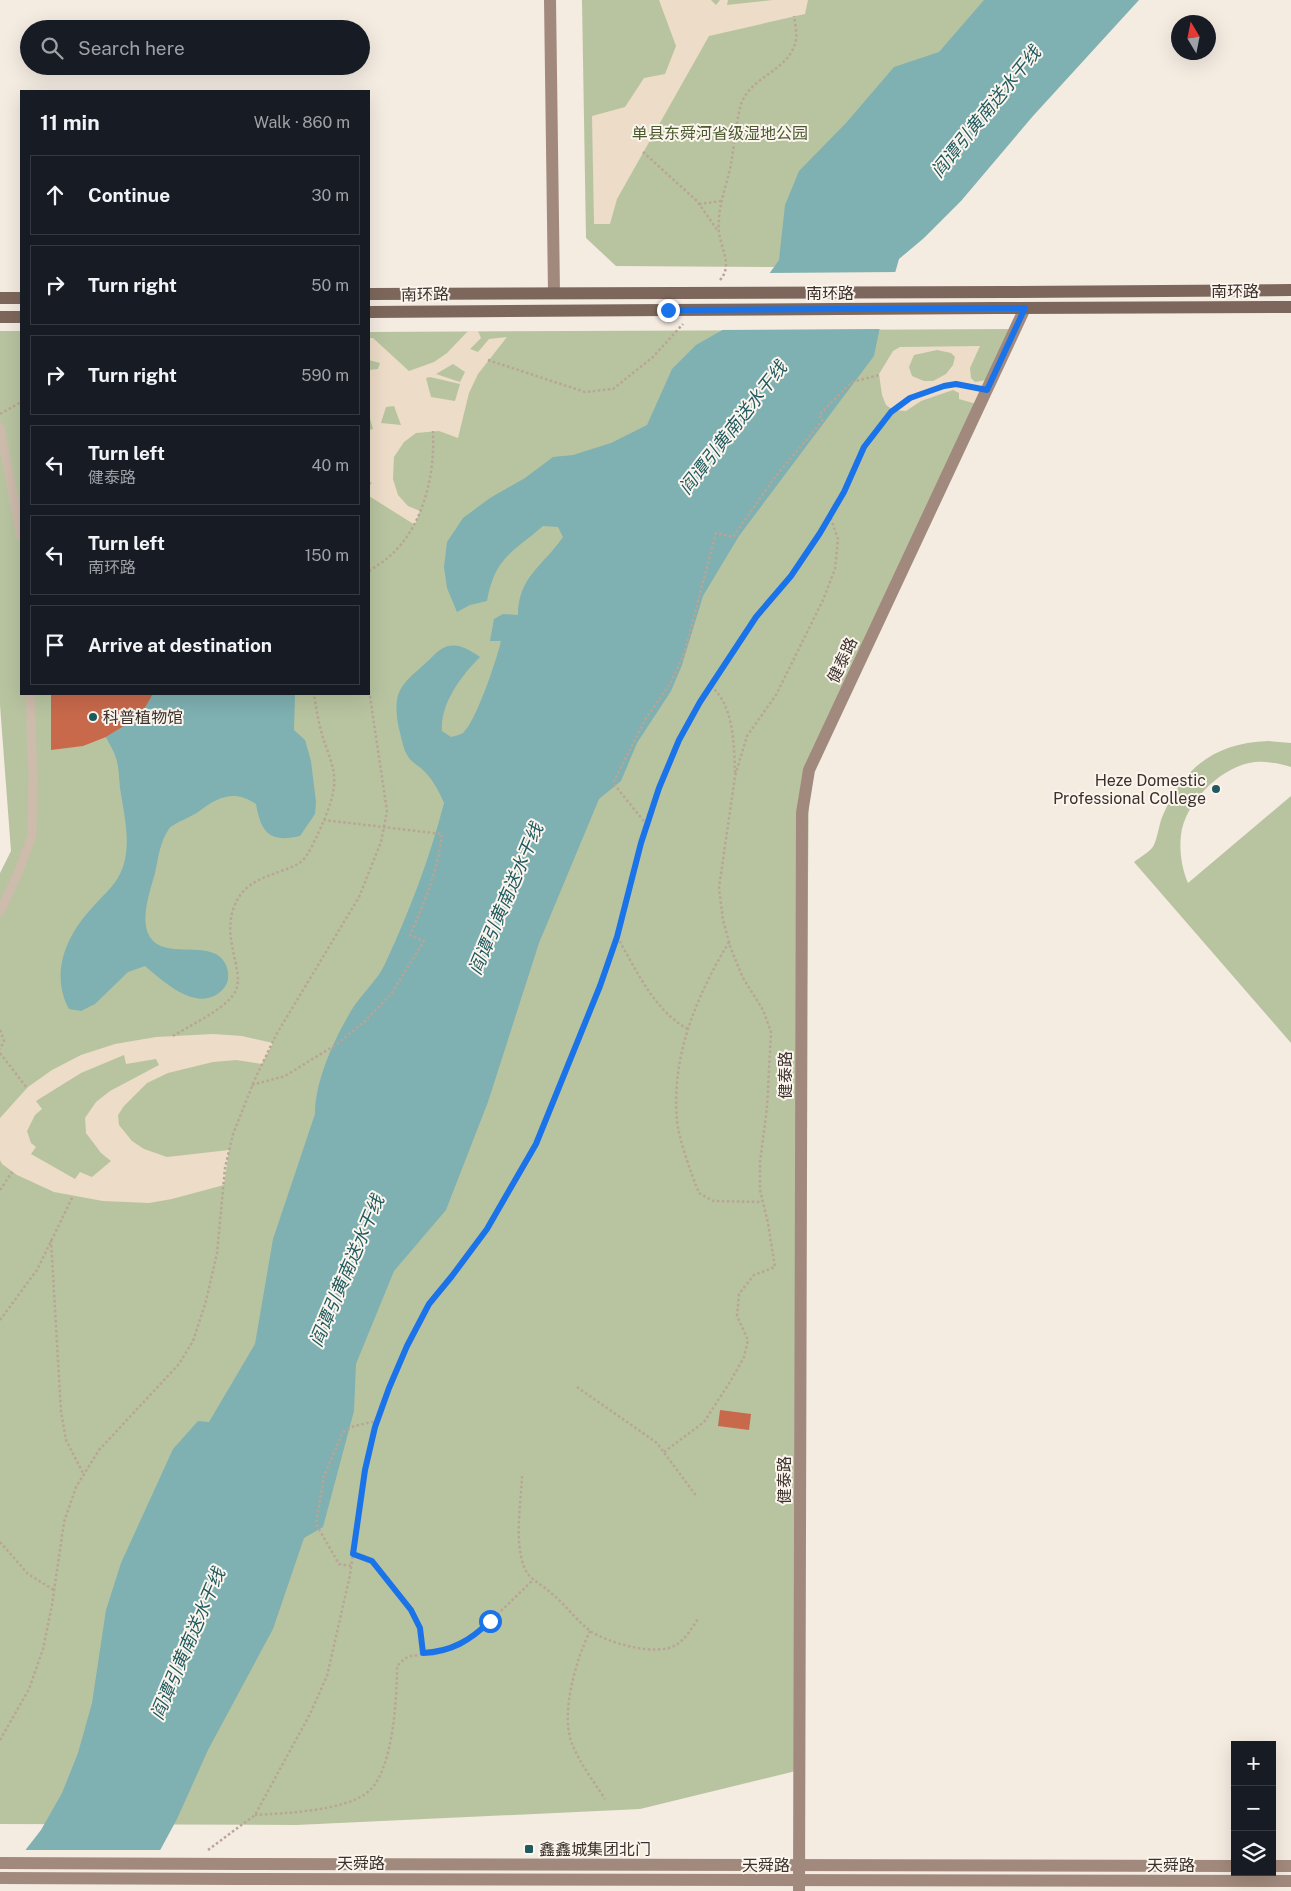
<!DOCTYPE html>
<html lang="en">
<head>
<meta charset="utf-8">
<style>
  :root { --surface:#171b24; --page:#20242c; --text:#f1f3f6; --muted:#9ea1a6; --line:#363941 }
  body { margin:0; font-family:"Public Sans","Noto Sans SC",sans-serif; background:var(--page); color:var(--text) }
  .controls { position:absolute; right:15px; bottom:15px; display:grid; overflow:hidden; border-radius:0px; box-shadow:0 5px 20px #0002 }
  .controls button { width:45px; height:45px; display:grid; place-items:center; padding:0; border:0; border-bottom:1px solid var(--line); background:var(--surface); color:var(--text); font:25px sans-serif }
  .compass { position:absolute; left:1171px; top:15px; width:45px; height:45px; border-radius:50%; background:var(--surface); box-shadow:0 5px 20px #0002; rotate:350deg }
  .stop { position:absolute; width:15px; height:15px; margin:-11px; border:4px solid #1a73e8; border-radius:50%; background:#fff }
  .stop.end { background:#1a73e8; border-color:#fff; box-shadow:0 1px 5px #0008 }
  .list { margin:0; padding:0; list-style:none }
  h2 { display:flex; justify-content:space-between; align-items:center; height:65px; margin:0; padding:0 20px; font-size:21px }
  h2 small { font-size:16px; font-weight:400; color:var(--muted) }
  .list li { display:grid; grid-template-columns:32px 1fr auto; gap:15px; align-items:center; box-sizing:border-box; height:80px; margin:0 10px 10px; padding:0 10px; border:1px solid var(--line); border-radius:0px }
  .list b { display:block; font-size:19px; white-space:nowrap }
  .list p { margin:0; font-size:16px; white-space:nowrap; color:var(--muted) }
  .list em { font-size:16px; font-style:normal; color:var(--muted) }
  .icon { flex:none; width:28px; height:28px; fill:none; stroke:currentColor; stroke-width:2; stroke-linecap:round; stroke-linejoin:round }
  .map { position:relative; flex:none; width:1291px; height:1891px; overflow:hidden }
  .search { position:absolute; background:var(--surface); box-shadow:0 5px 20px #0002; left:20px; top:20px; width:350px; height:55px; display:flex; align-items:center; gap:12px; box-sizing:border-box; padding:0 18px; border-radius:28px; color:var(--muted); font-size:19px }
  .panel { position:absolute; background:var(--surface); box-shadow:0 5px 20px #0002; left:20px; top:90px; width:350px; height:605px; border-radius:0px }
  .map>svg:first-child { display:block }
  .green { fill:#b8c4a0 }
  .plaza { fill:#ecdcc8; fill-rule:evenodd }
  .water { fill:#7fb0b2 }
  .pier { fill:#f4ebe1 }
  .building { fill:#c8694b }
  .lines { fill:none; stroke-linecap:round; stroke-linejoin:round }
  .path { stroke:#b9a596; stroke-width:2.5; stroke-dasharray:2.5 2.5; stroke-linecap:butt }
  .lane { stroke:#cdbbac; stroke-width:9 }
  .secondary { stroke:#a18a7d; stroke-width:12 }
  .primary { stroke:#7d675c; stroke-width:12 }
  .secondary-bridge { stroke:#a18a7d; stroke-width:12 }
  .primary-bridge { stroke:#7d675c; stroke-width:12 }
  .route { stroke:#1a73e8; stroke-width:6 }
  .poi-dot { fill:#1f5a5e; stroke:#fbf5ee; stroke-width:2 }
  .labels { text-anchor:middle; stroke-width:4; stroke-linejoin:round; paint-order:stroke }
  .park-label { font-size:16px; fill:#4a5a2e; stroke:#fbf5ee }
  .street-label { font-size:16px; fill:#3b302b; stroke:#fbf5ee }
  .poi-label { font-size:16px; fill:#3b302b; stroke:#fbf5ee; text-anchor:start }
  .water-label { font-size:18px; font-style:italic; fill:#1f5a5e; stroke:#fbf5ee }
</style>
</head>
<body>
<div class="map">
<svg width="1291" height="1891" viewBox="0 0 1291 1891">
  <rect width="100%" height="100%" fill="#f4ebe1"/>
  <g class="green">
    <polygon points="582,0 1104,0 774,267 616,266 586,238"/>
    <polygon points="1016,329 809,770 800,1770 640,1809 296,1825 0,1824 0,873 11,851 0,705 0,331 21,331 21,694 369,694 369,332"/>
    <path d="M 1268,741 L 1291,743 L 1291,767 C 1278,763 1262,760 1249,763 C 1218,770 1185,803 1181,835 C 1179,851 1182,869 1188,883 L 1291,796 L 1291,1043 L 1134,862 C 1140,857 1148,853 1152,848 C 1157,843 1159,823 1163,815 C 1184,767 1215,743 1268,741 Z"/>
  </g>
  <g class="plaza">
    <polygon points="659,0 711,0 716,5 720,0 728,0 727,5 773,0 808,0 805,14 709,36 617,199 610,224 594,224 592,116 625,107 644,78 665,74 676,46"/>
    <path d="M 468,331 L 478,331 L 481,338 L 470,349 L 478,352 L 489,339 L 507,337 L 478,374 L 469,393 L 458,438 L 439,431 L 416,433 L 404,442 L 394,457 L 393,479 L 398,495 L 408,506 L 420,511 L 415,525 L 369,496 L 369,486 L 372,483 L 369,481 L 369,430 L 373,429 L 369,415 L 369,370 L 378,369 L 380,363 L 369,360 L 369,338 L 373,338 L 409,371 L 434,362 L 447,353 ZM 453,364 L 465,372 L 460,382 L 436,374 ZM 430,377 L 460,384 L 455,401 L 431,397 L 426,378 ZM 394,406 L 401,425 L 381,423 L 386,407 Z"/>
    <path d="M 980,346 L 970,368 L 971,378 L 975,382 L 992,379 L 980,405 L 959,399 L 959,393 L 953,390 L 921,401 L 906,411 L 893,410 L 886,405 L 882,395 L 879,374 L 893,351 L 900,347 ZM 937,350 L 951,353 L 955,357 L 953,365 L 946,374 L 933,381 L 924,381 L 912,376 L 909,367 L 914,355 Z"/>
    <path d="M 213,1034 L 242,1036 L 273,1043 L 262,1064 L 236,1060 L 213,1062 L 168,1073 L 147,1083 L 124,1106 L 118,1115 L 119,1125 L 132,1141 L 144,1149 L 167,1157 L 229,1150 L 224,1185 L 172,1199 L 149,1203 L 103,1201 L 54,1192 L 17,1175 L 2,1164 L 0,1160 L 0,1118 L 28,1087 L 52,1070 L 81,1055 L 115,1044 L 156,1037 ZM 124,1055 L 126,1064 L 156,1059 L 159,1065 L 110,1091 L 96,1102 L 85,1118 L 86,1133 L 101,1153 L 111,1161 L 92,1177 L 80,1172 L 75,1179 L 31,1154 L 36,1147 L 31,1143 L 27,1131 L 35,1115 L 42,1109 L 36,1101 L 81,1073 Z"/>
  </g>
  <g class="water">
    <path d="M 984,0 L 1139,0 L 1033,116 L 961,201 L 924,238 L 899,259 L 881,322 L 874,356 L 739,536 L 703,596 L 682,665 L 671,691 L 637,743 L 621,781 L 599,799 L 539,943 L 488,1102 L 446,1210 L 394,1271 L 356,1364 L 354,1411 L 323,1527 L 304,1538 L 273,1629 L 208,1750 L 177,1819 L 138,1891 L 0,1891 L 13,1866 L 41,1830 L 62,1793 L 78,1753 L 92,1703 L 106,1610 L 121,1563 L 173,1449 L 198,1421 L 209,1422 L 255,1344 L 273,1239 L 315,1114 C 315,1080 334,1040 351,1011 C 361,994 377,981 385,964 C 409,912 430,858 444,803 C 439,791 433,780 424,771 C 419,766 413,763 409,758 C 403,750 402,739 399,729 C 390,685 406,683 433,656 C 449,639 463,645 480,657 C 461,676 440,704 442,731 L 451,737 C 454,736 460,735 463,733 C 476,722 497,659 501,641 L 490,641 L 494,619 L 503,614 L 518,615 C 518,577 543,566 563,537 L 558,527 L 543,526 C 512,553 495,557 487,601 L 470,605 L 457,612 L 447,588 L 444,567 L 447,542 L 463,518 L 490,498 L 525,478 L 553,457 L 573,455 L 611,443 L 647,425 L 672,369 L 696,345 L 733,324 L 779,260 L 785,205 L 799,171 L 846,123 L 894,67 L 939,52 Z"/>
    <path d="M 153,694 L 295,694 L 294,730 L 305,740 L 311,761 L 316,802 L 315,814 L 300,836 C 270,843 261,833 256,804 C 234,789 218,797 198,812 C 191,817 172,824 169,829 C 160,841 158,859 155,873 C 150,892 135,930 157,944 C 176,956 213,941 225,963 C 229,970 230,981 224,988 C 200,1016 164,982 145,966 L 128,972 L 95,1004 L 81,1011 L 69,1009 C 50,974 66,936 91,909 C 101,897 113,888 120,874 C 133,848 124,815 120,788 C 119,778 119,767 116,758 C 114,751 109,744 106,737 C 126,725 141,714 153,694 Z"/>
  </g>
  <g class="pier">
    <polygon points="898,272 882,329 717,330 731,323 767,273"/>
    <polygon points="23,1850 163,1850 141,1891 0,1891 0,1877"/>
  </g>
  <g class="building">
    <polygon points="51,694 153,694 144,709 127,724 106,737 83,746 51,750"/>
    <polygon points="720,1410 751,1414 749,1430 718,1426"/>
  </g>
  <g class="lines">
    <g class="path">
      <polyline points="643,152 697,201 718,231"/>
      <polyline points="699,204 721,201"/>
      <path d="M 720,280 C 733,265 721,249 719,232 C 717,210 725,190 730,169 C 734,149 735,128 740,108 C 747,76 791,72 796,39 C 797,32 795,23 794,16"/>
      <polyline points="488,360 585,392 613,389 653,357 683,324"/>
      <polyline points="0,414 21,402"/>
      <path d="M 369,571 C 376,566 385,561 391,555 C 424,525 435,474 433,431"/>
      <path d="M 711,686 C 734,706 734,744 735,773"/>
      <polyline points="647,825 613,783 646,718 670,684 684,654 716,533 733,537 775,477 823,420 819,415 852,382 879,375"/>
      <path d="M 617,937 C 636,969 654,1011 688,1029"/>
      <path d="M 729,942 C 697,995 671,1056 677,1120 C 678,1137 692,1176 699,1193 L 713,1201 L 762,1202"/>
      <polyline points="0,1030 4,1041 0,1049"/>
      <path d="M 173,1036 C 189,1026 227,1008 235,992 C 247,971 216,933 239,897 C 251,877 279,874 298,864 C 307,859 312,845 317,836 C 324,820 332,804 334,786 C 336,770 328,753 323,738 C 319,724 316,709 314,694"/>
      <polyline points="0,1053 27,1088"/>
      <path d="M 252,1085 L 285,1076 L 337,1044 L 365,1021 L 391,994 L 424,941 L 410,935 C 425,901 438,871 442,834 L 324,820"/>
      <polyline points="0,1190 12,1172"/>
      <polyline points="51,1240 61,1412 66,1440 83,1473"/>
      <polyline points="0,1320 37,1270 73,1196"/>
      <polyline points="577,1387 657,1443 697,1497"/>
      <polyline points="664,1452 704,1422 730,1382 744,1357 748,1340 737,1316 739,1294 754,1275 775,1267 768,1223 760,1190 760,1162 767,1108 771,1032 763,1010 743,978 731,949 723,920 719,888 735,776 747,736 776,695 823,600 835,569 838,539 830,516"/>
      <path d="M 522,1476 C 521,1505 514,1538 524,1567 C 529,1580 542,1584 551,1593 C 565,1604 575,1619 589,1630 C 607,1643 656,1657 676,1645 C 686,1639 692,1627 698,1619"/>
      <polyline points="0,1542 28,1574 54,1590"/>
      <polyline points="353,1554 372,1561 411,1611 420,1628 423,1653"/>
      <polyline points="351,1566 339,1564 316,1524 324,1476 343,1432 354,1426 377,1421"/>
      <path d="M 590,1631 C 576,1660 559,1716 573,1746 C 581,1765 594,1782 605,1799"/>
      <polyline points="0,1740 29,1689 43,1649 52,1605 64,1522 76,1487 99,1450 179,1364 193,1341 206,1301 217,1253 225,1168 233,1134 255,1079 276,1035 359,897 381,842 387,811 369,690"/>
      <path d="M 255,1815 C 285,1813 347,1811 369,1791 C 393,1770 397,1698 397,1666 L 404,1659 L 411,1656 L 440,1652 L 475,1636 L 533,1580"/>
      <polyline points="208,1850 255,1815 310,1714 327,1676 350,1575 365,1470 375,1427 389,1388 407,1346 429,1304 452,1276 487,1229 536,1144 600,986 617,937 641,843 659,788 679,741 700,702 756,617 791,576 820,533 844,491 864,447 891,412 910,398 944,385 956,384 973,387"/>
    </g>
    <g class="lane">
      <polyline points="0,427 21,537"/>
      <polyline points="0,912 19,871 32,835 33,776 30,694"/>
    </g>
    <g class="secondary">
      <polyline points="550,0 554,293"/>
      <polyline points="239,1864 1235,1866"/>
      <polyline points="1272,1866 1291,1866"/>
      <polyline points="240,1879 1291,1881"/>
      <polyline points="799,1891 802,813 809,770 1025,308"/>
    </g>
    <g class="primary">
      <polyline points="1007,292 1291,290"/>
      <polyline points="369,294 678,293"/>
      <polyline points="0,298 21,298"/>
      <polyline points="995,308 1291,307"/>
      <polyline points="369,312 668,310"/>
      <polyline points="0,317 21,317"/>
    </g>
    <g class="secondary-bridge">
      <polyline points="0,1863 239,1864"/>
      <polyline points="0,1878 240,1879"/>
    </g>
    <g class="primary-bridge">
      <polyline points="678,293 1007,292"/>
      <polyline points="668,310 995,308"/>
    </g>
  </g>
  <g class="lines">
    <path class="route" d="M 490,1621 C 471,1640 451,1652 423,1653 L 420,1628 L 411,1610 L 372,1561 L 353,1554 L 365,1470 L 375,1427 L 389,1388 L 407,1346 L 429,1304 L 452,1276 L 487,1229 L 536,1144 L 600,986 L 617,937 L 641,843 L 659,788 L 679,740 L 700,702 L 756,617 L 791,576 L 820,533 L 844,492 L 864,447 L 891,412 L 910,398 L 944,386 L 956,384 L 987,390 L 1025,308 L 668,310"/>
  </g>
  <g class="poi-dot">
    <circle cx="93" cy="717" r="5"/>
    <circle cx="1216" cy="789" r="5"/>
    <rect x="524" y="1844" width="10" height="10" rx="2.5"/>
  </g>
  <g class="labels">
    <g class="park-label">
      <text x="720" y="139">单县东舜河省级湿地公园</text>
    </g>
    <g class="street-label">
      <text x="1235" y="297">南环路</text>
      <text x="830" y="299">南环路</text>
      <text transform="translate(425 294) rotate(-1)" y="6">南环路</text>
      <text transform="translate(842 660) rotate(-65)" y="6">健泰路</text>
      <text transform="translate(785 1075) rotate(-90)" y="6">健泰路</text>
      <text transform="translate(784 1480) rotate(-90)" y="6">健泰路</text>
      <text x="361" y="1869">天舜路</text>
      <text x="766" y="1871">天舜路</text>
      <text x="1171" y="1871">天舜路</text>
    </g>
    <g class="poi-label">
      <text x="103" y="723">科普植物馆</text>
      <text x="1206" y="786" text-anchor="end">Heze Domestic<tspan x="1206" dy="18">Professional College</tspan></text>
      <text x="539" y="1855">鑫鑫城集团北门</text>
    </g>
    <g class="water-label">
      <text transform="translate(986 112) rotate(-51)" y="6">阎谭引黄南送水干线</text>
      <text transform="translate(733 428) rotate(-52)" y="6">阎谭引黄南送水干线</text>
      <text transform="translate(506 899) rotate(-67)" y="6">阎谭引黄南送水干线</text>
      <text transform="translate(347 1271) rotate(-67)" y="6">阎谭引黄南送水干线</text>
      <text transform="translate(188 1644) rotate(-67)" y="6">阎谭引黄南送水干线</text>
    </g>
  </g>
</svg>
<div class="controls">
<button>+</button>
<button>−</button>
<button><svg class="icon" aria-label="layers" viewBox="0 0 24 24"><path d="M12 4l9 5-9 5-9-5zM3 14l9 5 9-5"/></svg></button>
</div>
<svg class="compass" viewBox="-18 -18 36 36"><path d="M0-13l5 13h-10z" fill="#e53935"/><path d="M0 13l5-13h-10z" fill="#9ea1a6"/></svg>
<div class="stop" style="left:490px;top:1621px"></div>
<div class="stop end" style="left:668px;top:310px"></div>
<div class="search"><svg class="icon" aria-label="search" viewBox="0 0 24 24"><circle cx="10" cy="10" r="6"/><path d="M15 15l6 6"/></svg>Search here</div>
<section class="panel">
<h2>11 min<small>Walk · 860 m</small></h2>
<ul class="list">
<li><svg class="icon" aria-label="ahead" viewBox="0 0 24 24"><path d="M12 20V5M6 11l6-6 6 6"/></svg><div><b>Continue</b></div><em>30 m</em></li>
<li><svg class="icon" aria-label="right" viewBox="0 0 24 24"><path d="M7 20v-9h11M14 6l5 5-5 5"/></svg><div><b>Turn right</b></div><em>50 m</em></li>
<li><svg class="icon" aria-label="right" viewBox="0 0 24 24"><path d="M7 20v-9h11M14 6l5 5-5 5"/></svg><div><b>Turn right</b></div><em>590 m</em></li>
<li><svg class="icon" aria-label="left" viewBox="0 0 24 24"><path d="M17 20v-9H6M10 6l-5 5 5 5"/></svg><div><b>Turn left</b><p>健泰路</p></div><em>40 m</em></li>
<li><svg class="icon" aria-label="left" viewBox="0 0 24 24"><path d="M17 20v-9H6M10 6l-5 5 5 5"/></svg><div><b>Turn left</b><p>南环路</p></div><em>150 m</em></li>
<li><svg class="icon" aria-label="arrive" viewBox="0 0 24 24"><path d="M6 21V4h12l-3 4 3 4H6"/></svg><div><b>Arrive at destination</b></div></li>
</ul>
</section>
</div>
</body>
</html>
